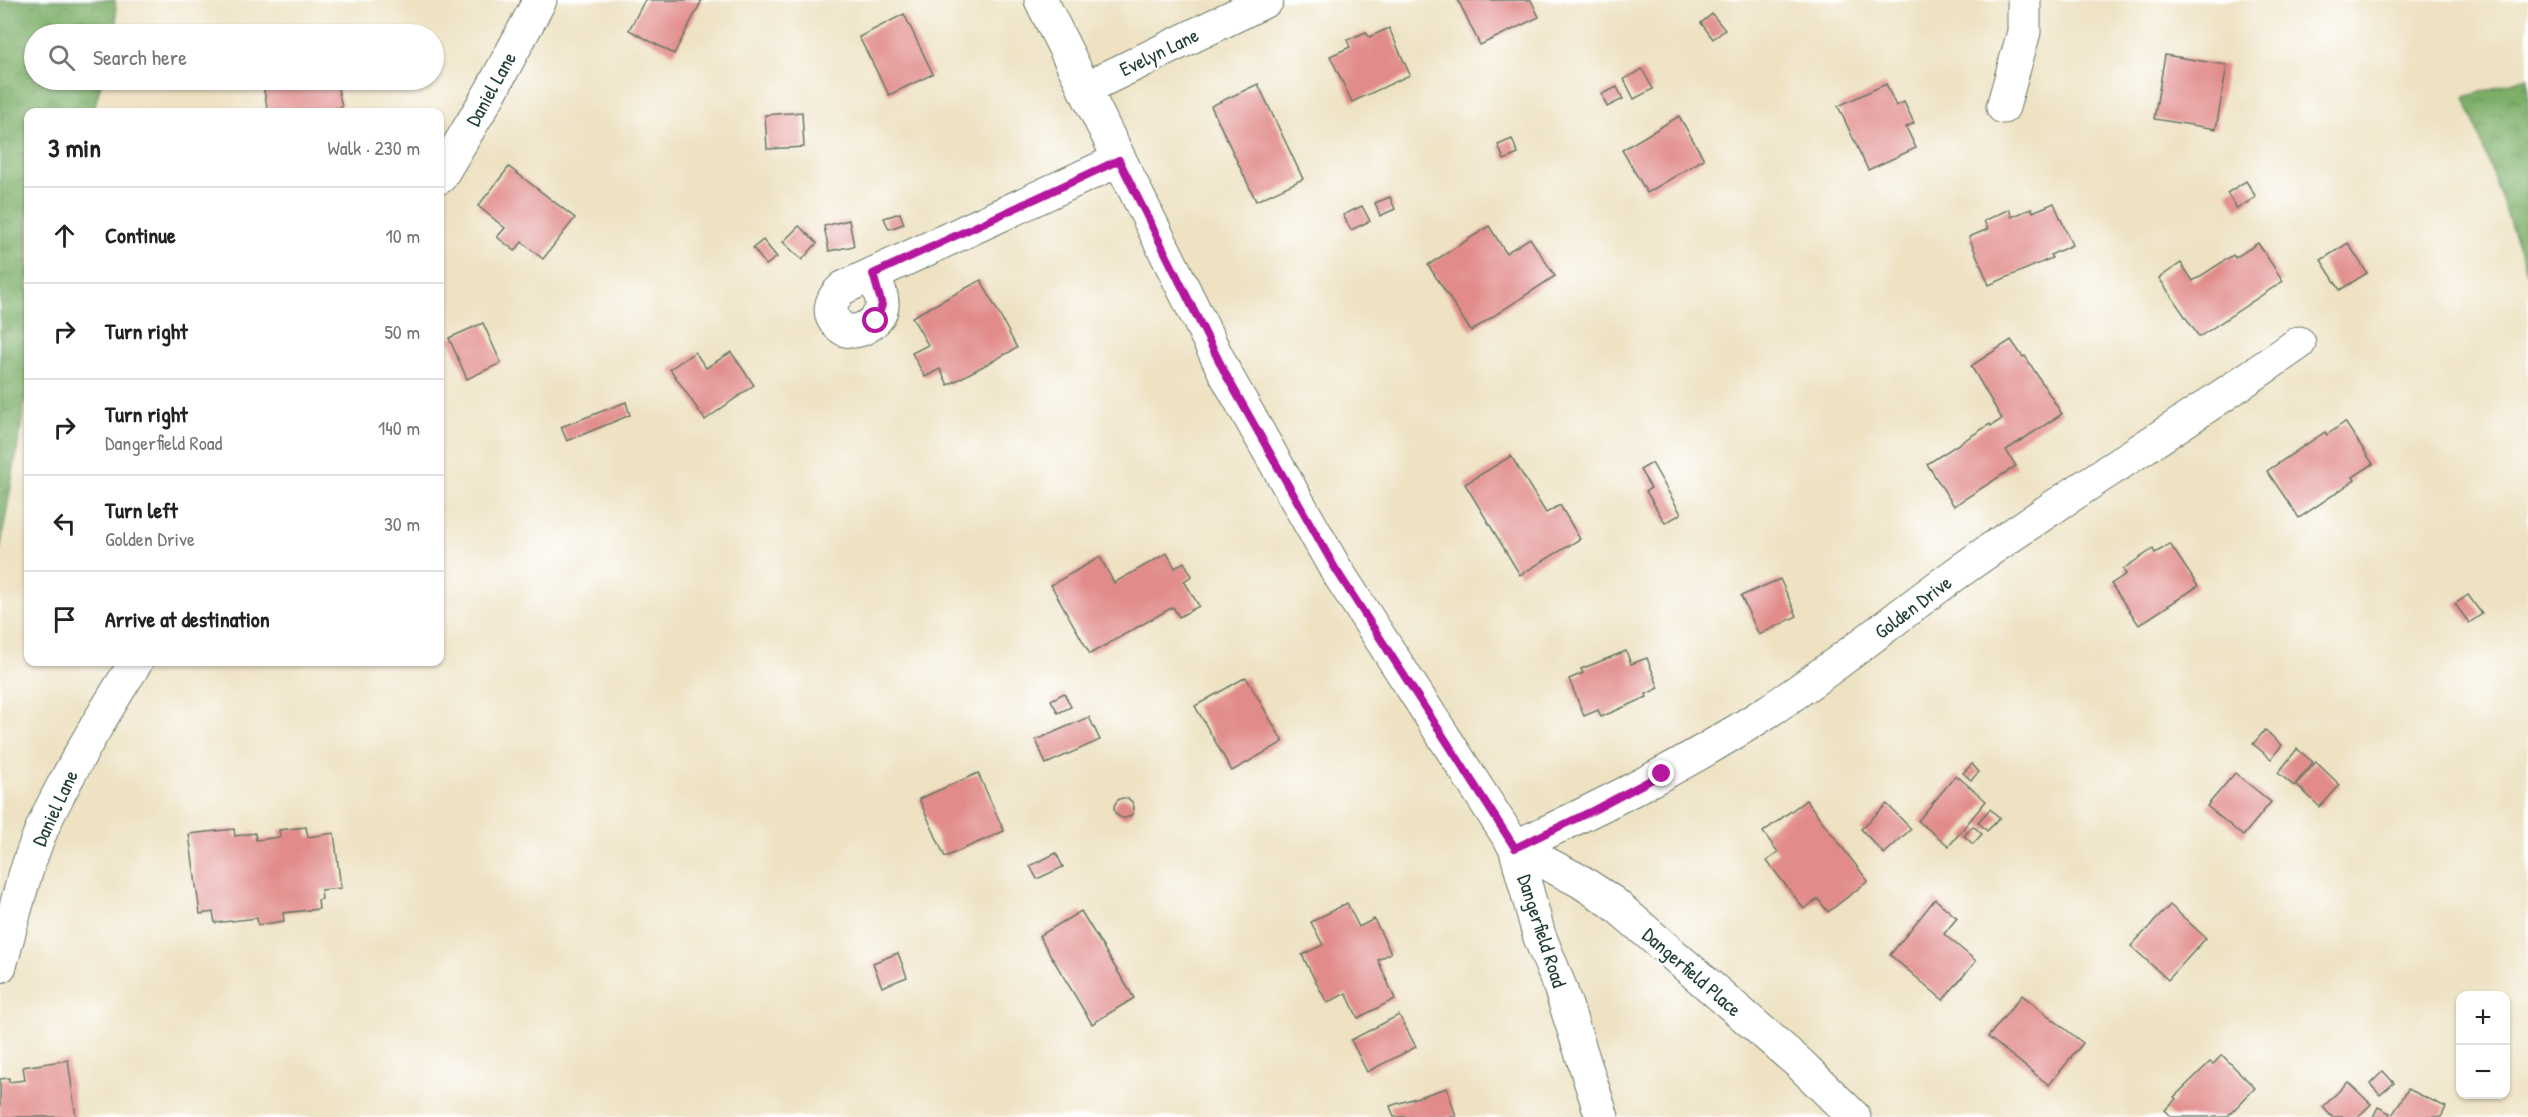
<!DOCTYPE html>
<html lang="en">
<head>
<meta charset="utf-8">
<style>
  :root { --surface:#fff; --page:#f2f2f2; --text:#222; --muted:#767676; --line:#e0e0e0 }
  body { margin:0; font-family:"Patrick Hand",sans-serif; background:var(--page); color:var(--text) }
  .controls { position:absolute; right:18px; bottom:18px; display:grid; overflow:hidden; border-radius:12px; box-shadow:0 2px 4px #0004 }
  .controls button { width:54px; height:54px; display:grid; place-items:center; padding:0; border:0; border-bottom:2px solid var(--line); background:var(--surface); color:var(--text); font:30px sans-serif }
  .stop { position:absolute; width:18px; height:18px; margin:-14px; border:4px solid #b5179e; border-radius:50%; background:#fff }
  .stop.end { background:#b5179e; border-color:#fff; box-shadow:0 2px 6px #0008 }
  .list { margin:0; padding:0; list-style:none }
  h2 { display:flex; justify-content:space-between; align-items:center; height:78px; margin:0; padding:0 24px; font-size:26px }
  h2 small { font-size:20px; font-weight:400; color:var(--muted) }
  .list li { display:grid; grid-template-columns:39px 1fr auto; gap:18px; align-items:center; box-sizing:border-box; height:96px; padding:0 24px; border-top:2px solid var(--line) }
  .list b { display:block; font-size:22px; white-space:nowrap }
  .list p { margin:0; font-size:20px; white-space:nowrap; color:var(--muted) }
  .list em { font-size:20px; font-style:normal; color:var(--muted) }
  .icon { flex:none; width:33px; height:33px; fill:none; stroke:currentColor; stroke-width:2; stroke-linecap:round; stroke-linejoin:round }
  .map { position:relative; flex:none; width:2528px; height:1117px; overflow:hidden }
  .search { position:absolute; background:var(--surface); box-shadow:0 2px 4px #0004; left:24px; top:24px; width:420px; height:66px; display:flex; align-items:center; gap:15px; box-sizing:border-box; padding:0 21px; border-radius:33px; color:var(--muted); font-size:22px }
  .panel { position:absolute; background:var(--surface); box-shadow:0 2px 4px #0004; left:24px; top:108px; width:420px; height:558px; border-radius:12px }
  .map>svg:first-child { display:block }
  .forest { fill:url(#forest-crowns); stroke:#4e764e; stroke-width:1.5 }
  .building { fill:#e18b8a }
  .lines { fill:none; stroke-linecap:round; stroke-linejoin:round }
  .minor-casing { stroke:#677766; stroke-width:35 }
  .minor { stroke:#fff; stroke-width:33 }
  .route { stroke:#b5179e; stroke-width:8 }
  .labels { text-anchor:middle; stroke-width:4.5; stroke-linejoin:round; paint-order:stroke }
  .street-label { font-size:20px; fill:#1f3d34; stroke:#fff }
</style>
</head>
<body>
<div class="map">
<svg width="2528" height="1117" viewBox="0 0 2528 1117">
  <defs>
    <pattern id="forest-crowns" width="20" height="18" patternUnits="userSpaceOnUse" patternTransform="scale(1.5)"><rect width="20" height="18" fill="#7eaf69"/><path d="M2 6a3 3 0 1 1 6 0M12 15a3 3 0 1 1 6 0" fill="none" stroke="#679057"/></pattern>
  </defs>
  <rect width="100%" height="100%" fill="#fff"/>
  <filter id="ink" filterUnits="userSpaceOnUse"><feTurbulence type="fractalNoise" baseFrequency=".0167" numOctaves="2"/><feDisplacementMap in="SourceGraphic" scale="12" xChannelSelector="R" yChannelSelector="G"/><feConvolveMatrix kernelMatrix="1 2 1 2 8 2 1 2 1" color-interpolation-filters="sRGB"/></filter>
  <filter id="wash" filterUnits="userSpaceOnUse"><feTurbulence type="fractalNoise" baseFrequency=".008" numOctaves="4" result="noise"/><feDisplacementMap in="SourceGraphic" scale="24" xChannelSelector="R" yChannelSelector="G"/><feGaussianBlur stdDeviation="1.35" result="paint"/><feColorMatrix in="noise" values="0 0 0 0 0 0 0 0 0 0 0 0 0 0 0 0 0 1.4 0 .05"/><feComposite in="paint" operator="in"/></filter>
  <g filter="url(#wash)">
    <rect width="100%" height="100%" fill="#eee2c3"/>
    <g class="forest">
      <polygon points="0,0 115,0 117,25 114,34 34,34 34,80 102,80 93,112 28,112 28,384 0,550"/>
      <polygon points="2528,77 2528,274 2465,97"/>
    </g>
    <g id="blocks">
      <g class="building">
        <polygon points="645,0 702,0 674,54 629,30"/>
        <polygon points="1458,0 1531,0 1539,17 1480,45"/>
        <polygon points="904,14 933,74 889,95 859,37"/>
        <polygon points="1712,14 1725,30 1713,39 1701,23"/>
        <polygon points="1389,28 1410,75 1352,102 1330,56 1350,47 1347,40 1366,32 1369,37"/>
        <polygon points="2165,55 2227,65 2216,129 2154,119"/>
        <polygon points="1642,69 1653,89 1634,99 1624,79"/>
        <polygon points="262,80 336,80 342,107 315,112 268,112"/>
        <polygon points="1258,84 1303,179 1256,201 1211,106"/>
        <polygon points="1886,84 1896,106 1904,102 1914,123 1906,127 1916,148 1868,170 1838,106"/>
        <polygon points="1617,87 1623,99 1607,107 1602,94"/>
        <polygon points="802,112 804,147 767,149 765,115"/>
        <polygon points="1679,116 1704,159 1647,193 1622,150"/>
        <polygon points="1512,139 1518,154 1504,160 1498,145"/>
        <polygon points="509,167 575,218 543,259 522,242 515,251 497,237 505,228 478,206"/>
        <polygon points="2246,181 2256,197 2237,209 2227,193"/>
        <polygon points="1390,197 1395,209 1380,216 1375,203"/>
        <polygon points="2054,203 2072,245 2050,255 2052,258 1989,285 1969,237 1988,229 1984,221 2009,209 2012,217 2032,208 2033,212"/>
        <polygon points="1362,206 1370,221 1351,230 1343,215"/>
        <polygon points="900,213 904,224 889,229 884,218"/>
        <polygon points="849,220 854,246 829,251 824,226"/>
        <polygon points="799,226 817,243 802,260 783,242"/>
        <polygon points="1489,226 1506,253 1530,238 1555,276 1471,331 1428,265"/>
        <polygon points="763,240 777,257 766,265 753,248"/>
        <polygon points="2258,243 2283,281 2199,337 2159,278 2181,263 2193,281 2233,255 2235,258"/>
        <polygon points="2348,243 2367,273 2340,290 2321,260"/>
        <polygon points="981,280 1017,348 948,385 940,369 925,377 912,353 928,345 912,317"/>
        <polygon points="483,323 501,363 467,379 449,338"/>
        <polygon points="2011,340 2023,357 2025,356 2062,414 2006,450 2016,466 1954,506 1927,464 1990,424 1991,426 2002,419 1971,366"/>
        <polygon points="695,352 706,368 731,352 754,385 705,420 670,369"/>
        <polygon points="626,402 630,415 567,441 561,427"/>
        <polygon points="2345,422 2373,464 2353,477 2355,480 2299,518 2267,471 2325,432 2327,435"/>
        <polygon points="1511,456 1546,513 1560,505 1580,539 1520,575 1465,484"/>
        <polygon points="1652,463 1681,514 1665,523 1646,491 1651,488 1640,470"/>
        <polygon points="2170,544 2198,586 2139,625 2111,584 2126,574 2123,569 2153,549 2155,553"/>
        <polygon points="1167,553 1175,568 1184,562 1192,576 1184,581 1199,606 1179,617 1173,607 1090,654 1051,585 1100,557 1114,583"/>
        <polygon points="1780,579 1797,616 1759,635 1741,596"/>
        <polygon points="2468,595 2482,614 2469,623 2455,604"/>
        <polygon points="1626,651 1631,664 1647,658 1659,688 1646,694 1647,697 1601,717 1598,710 1584,716 1569,679 1583,673 1581,669"/>
        <polygon points="1246,677 1283,742 1232,771 1195,706"/>
        <polygon points="1064,693 1071,707 1058,713 1051,700"/>
        <polygon points="1089,717 1100,740 1046,764 1036,740"/>
        <polygon points="2265,730 2282,745 2271,759 2253,744"/>
        <polygon points="2297,749 2313,762 2294,786 2278,773"/>
        <polygon points="2316,762 2340,785 2320,807 2296,784"/>
        <polygon points="1972,764 1979,772 1971,780 1963,773"/>
        <polygon points="978,773 1004,831 945,857 919,799"/>
        <polygon points="2235,773 2271,802 2243,836 2207,806"/>
        <polygon points="1956,775 1986,801 1949,846 1918,821"/>
        <circle cx="1124" cy="808" r="10"/>
        <polygon points="1806,800 1868,881 1828,912 1818,899 1804,909 1767,861 1778,852 1763,832"/>
        <polygon points="1887,804 1911,829 1884,854 1861,829"/>
        <polygon points="1990,809 2000,818 1987,831 1978,822"/>
        <polygon points="1973,826 1982,834 1973,844 1964,836"/>
        <polygon points="306,827 308,837 334,833 341,888 321,890 322,899 318,900 319,909 283,913 284,921 258,925 257,918 215,923 213,912 200,914 189,834 234,829 235,836 255,833 256,840 280,837 279,830"/>
        <polygon points="1056,853 1063,867 1037,879 1030,866"/>
        <polygon points="1935,899 1957,918 1944,934 1976,961 1943,1000 1890,955"/>
        <polygon points="1347,903 1359,927 1374,919 1391,953 1378,960 1395,999 1358,1018 1346,993 1327,1003 1302,955 1323,945 1311,922"/>
        <polygon points="2170,905 2206,938 2168,980 2131,946"/>
        <polygon points="1081,911 1134,998 1092,1024 1039,936"/>
        <polygon points="898,953 907,977 882,987 873,963"/>
        <polygon points="2022,995 2083,1043 2049,1085 1988,1037"/>
        <polygon points="1399,1015 1416,1047 1367,1072 1351,1040"/>
        <polygon points="2222,1055 2255,1088 2227,1117 2172,1117 2165,1110 2176,1099 2174,1097 2210,1062 2213,1064"/>
        <polygon points="68,1060 76,1117 0,1117 0,1079 9,1078 9,1082 25,1080 23,1067"/>
        <polygon points="2383,1071 2394,1083 2380,1095 2370,1084"/>
        <polygon points="2348,1082 2371,1104 2358,1117 2332,1117 2323,1107"/>
        <polygon points="1447,1088 1456,1117 1394,1117 1390,1106"/>
        <polygon points="2408,1089 2446,1107 2441,1117 2391,1117"/>
        <polygon points="2378,1107 2390,1113 2388,1117 2373,1117"/>
      </g>
    </g>
  </g>
  <g filter="url(#ink)">
    <use href="#blocks" fill-opacity="0" stroke="#677766" stroke-width="1.5"/>
    <g class="lines">
      <defs>
        <g id="minor">
          <polyline points="1041,0 1226,375 1335,568 1515,847 1539,935 1560,987 1602,1117"/>
          <polyline points="1084,89 1267,0"/>
          <polyline points="2003,107 2024,32 2024,0"/>
          <polyline points="440,177 490,93 540,0"/>
          <path d="M 873,275 C 877,284 883,296 882,306 C 881,322 855,338 842,328 C 825,317 830,299 843,288 L 1119,160"/>
          <path d="M 1515,847 C 1601,807 1687,764 1767,712 C 1837,667 1900,613 1967,566 C 2076,489 2190,421 2299,343"/>
          <polyline points="1515,847 1580,881 1612,902 1800,1064 1854,1117"/>
          <path d="M 0,966 C 14,915 26,861 49,813 C 75,761 105,710 136,662"/>
        </g>
      </defs>
      <use href="#minor" class="minor-casing"/>
      <use href="#minor" class="minor"/>
    </g>
  </g>
  <g class="lines" filter="url(#ink)">
    <polyline class="route" points="876,321 882,305 873,274 1119,160 1226,375 1335,568 1515,848 1594,810 1662,774"/>
  </g>
  <g class="labels">
    <g class="street-label">
      <text transform="translate(1159 52) rotate(-26)" y="7">Evelyn Lane</text>
      <text transform="translate(491 89) rotate(-61)" y="7">Daniel Lane</text>
      <text transform="translate(1913 607) rotate(-37)" y="7">Golden Drive</text>
      <text transform="translate(55 808) rotate(-65)" y="7">Daniel Lane</text>
      <text transform="translate(1542 931) rotate(72)" y="7">Dangerfield Road</text>
      <text transform="translate(1692 972) rotate(41)" y="7">Dangerfield Place</text>
    </g>
  </g>
</svg>
<div class="controls">
<button>+</button>
<button>−</button>
</div>
<div class="stop" style="left:876px;top:321px"></div>
<div class="stop end" style="left:1662px;top:774px"></div>
<div class="search"><svg class="icon" aria-label="search" viewBox="0 0 24 24"><circle cx="10" cy="10" r="6"/><path d="M15 15l6 6"/></svg>Search here</div>
<section class="panel">
<h2>3 min<small>Walk · 230 m</small></h2>
<ul class="list">
<li><svg class="icon" aria-label="ahead" viewBox="0 0 24 24"><path d="M12 20V5M6 11l6-6 6 6"/></svg><div><b>Continue</b></div><em>10 m</em></li>
<li><svg class="icon" aria-label="right" viewBox="0 0 24 24"><path d="M7 20v-9h11M14 6l5 5-5 5"/></svg><div><b>Turn right</b></div><em>50 m</em></li>
<li><svg class="icon" aria-label="right" viewBox="0 0 24 24"><path d="M7 20v-9h11M14 6l5 5-5 5"/></svg><div><b>Turn right</b><p>Dangerfield Road</p></div><em>140 m</em></li>
<li><svg class="icon" aria-label="left" viewBox="0 0 24 24"><path d="M17 20v-9H6M10 6l-5 5 5 5"/></svg><div><b>Turn left</b><p>Golden Drive</p></div><em>30 m</em></li>
<li><svg class="icon" aria-label="arrive" viewBox="0 0 24 24"><path d="M6 21V4h12l-3 4 3 4H6"/></svg><div><b>Arrive at destination</b></div></li>
</ul>
</section>
</div>
</body>
</html>
